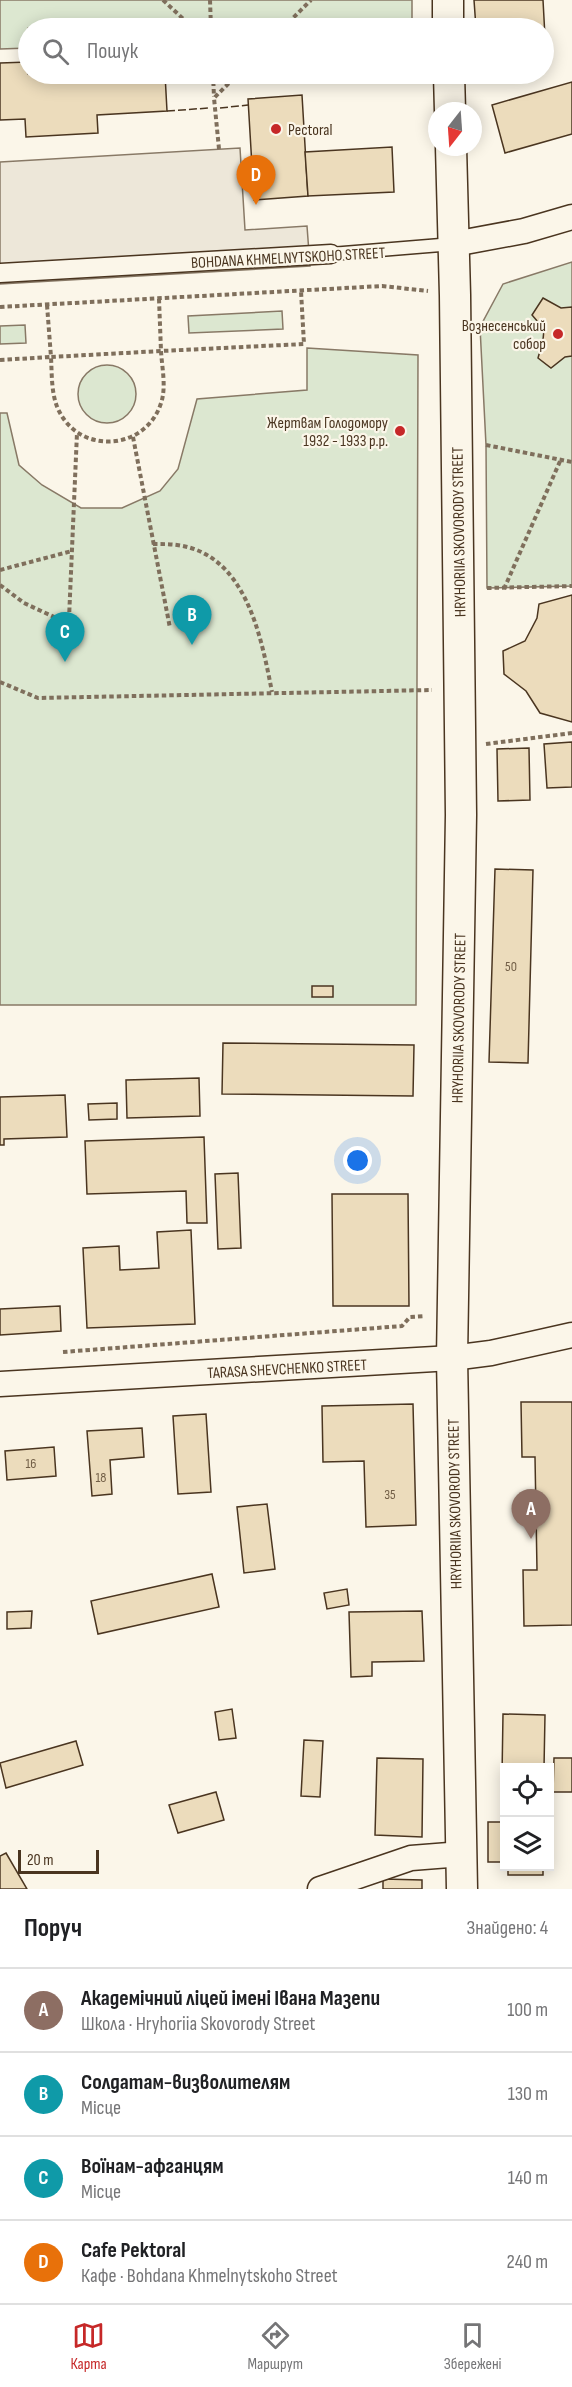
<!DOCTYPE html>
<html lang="uk">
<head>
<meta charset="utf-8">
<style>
  :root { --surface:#fff; --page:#f2f2f2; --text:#202124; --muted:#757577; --line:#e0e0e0; --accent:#c62828 }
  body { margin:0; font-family:"Sofia Sans Condensed",sans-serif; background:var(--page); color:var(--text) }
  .controls { position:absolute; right:18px; bottom:18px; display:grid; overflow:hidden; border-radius:0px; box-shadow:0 3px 15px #0003 }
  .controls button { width:54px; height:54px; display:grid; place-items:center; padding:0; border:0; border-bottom:2px solid var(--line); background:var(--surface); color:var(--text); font:30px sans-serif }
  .compass { position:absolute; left:428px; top:102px; width:54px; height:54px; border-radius:50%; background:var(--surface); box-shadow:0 3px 15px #0003; rotate:197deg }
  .scale { position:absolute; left:18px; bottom:15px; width:81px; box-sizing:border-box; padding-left:6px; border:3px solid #4a3520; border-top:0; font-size:16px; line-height:21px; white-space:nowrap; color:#4a3520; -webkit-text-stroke:4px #fbf6e9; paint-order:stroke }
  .you { position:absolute; left:358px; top:1161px; width:21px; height:21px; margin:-15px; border:4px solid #fff; border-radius:50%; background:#1a73e8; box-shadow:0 0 0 9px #1a73e833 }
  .badge { display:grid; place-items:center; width:39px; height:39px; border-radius:50%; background:var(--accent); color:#fff; font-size:20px; font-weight:700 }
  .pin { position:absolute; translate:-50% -50px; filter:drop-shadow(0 2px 3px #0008) }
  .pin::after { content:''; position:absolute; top:32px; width:21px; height:18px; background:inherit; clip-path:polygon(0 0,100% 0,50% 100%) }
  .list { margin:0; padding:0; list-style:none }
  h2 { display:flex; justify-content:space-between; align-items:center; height:78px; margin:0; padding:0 24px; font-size:26px }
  h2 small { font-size:20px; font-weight:400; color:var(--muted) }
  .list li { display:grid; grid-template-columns:39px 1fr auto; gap:18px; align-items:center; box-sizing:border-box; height:84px; padding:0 24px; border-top:2px solid var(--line) }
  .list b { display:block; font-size:22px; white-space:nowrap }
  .list p { margin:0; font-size:20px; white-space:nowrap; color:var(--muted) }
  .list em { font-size:20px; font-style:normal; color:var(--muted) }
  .icon { flex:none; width:33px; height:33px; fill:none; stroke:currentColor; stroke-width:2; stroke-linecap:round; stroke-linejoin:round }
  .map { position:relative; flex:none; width:572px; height:1889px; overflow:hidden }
  .search { position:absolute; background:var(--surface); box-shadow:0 3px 15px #0003; left:18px; right:18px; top:18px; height:66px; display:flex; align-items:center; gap:15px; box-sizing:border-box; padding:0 21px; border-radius:33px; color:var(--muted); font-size:22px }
  .sheet { height:414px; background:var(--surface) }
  nav { display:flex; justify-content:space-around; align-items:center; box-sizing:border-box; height:84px; border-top:2px solid var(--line); background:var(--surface); font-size:16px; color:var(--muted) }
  nav a { display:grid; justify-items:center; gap:3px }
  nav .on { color:var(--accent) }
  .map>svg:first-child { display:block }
  .green { fill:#dce7d0; stroke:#887966; stroke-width:1.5 }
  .parking { fill:#ede7d9; stroke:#887966; stroke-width:1.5 }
  .building { fill:#ecdcbc; stroke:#4a3520; stroke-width:1.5 }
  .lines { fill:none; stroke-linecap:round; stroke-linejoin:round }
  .service-casing { stroke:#4a3520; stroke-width:15 }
  .pedestrian-casing { stroke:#4a3520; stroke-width:21 }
  .minor-casing { stroke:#4a3520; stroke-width:27 }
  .tertiary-casing { stroke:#4a3520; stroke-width:33 }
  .path { stroke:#7f6f5c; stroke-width:4; stroke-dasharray:4.5 3; stroke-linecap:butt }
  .service { stroke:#fbf6e9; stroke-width:12 }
  .pedestrian { stroke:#fbf6e9; stroke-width:18 }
  .minor { stroke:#fbf6e9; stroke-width:24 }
  .tertiary { stroke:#fbf6e9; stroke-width:30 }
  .fence { stroke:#4a3520; stroke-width:1.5; stroke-dasharray:8 3; stroke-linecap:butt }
  .poi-dot { fill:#c62828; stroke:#fbf6e9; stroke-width:2 }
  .labels { text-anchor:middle; stroke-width:4.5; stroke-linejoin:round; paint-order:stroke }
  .number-label { font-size:14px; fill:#725f47 }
  .poi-label { font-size:16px; fill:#4a3520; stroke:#fbf6e9; text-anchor:end }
  .street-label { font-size:16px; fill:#4a3520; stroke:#fbf6e9 }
</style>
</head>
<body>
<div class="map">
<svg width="572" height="1889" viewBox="0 0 572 1889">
  <rect width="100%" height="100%" fill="#fbf6e9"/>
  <g class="green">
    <polygon points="0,0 412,0 412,28 28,28 28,48 0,49"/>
    <polygon points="572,262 572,586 487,588 486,445 480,327 503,284"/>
    <polygon points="282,311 283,329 189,333 188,316"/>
    <polygon points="25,325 26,343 0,344 0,326"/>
    <polygon points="307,348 418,355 416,1005 0,1005 0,413 7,413 19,465 42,485 81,508 122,508 160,491 178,469 197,399 307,390"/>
    <circle cx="107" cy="394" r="29"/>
  </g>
  <polygon class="parking" points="240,148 245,230 307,226 310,266 0,284 0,162"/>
  <g class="building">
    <polygon points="474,0 543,0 545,37 544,28 476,28"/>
    <polygon points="28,62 28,74 165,74 167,111 97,115 98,133 26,137 25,119 0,120 0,63"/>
    <polygon points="572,82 572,134 505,153 492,105"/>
    <polygon points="302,95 308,196 254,200 248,99"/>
    <polygon points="392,147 394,192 308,196 305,152"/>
    <polygon points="543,298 561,308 572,307 572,356 565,357 551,368 538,358 543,340 544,329 532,315"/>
    <polygon points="572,595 572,722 540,713 526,691 504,674 503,651 525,641 537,618 539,604"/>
    <polygon points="572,742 572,787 547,788 544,744"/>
    <polygon points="529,748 530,800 498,801 497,749"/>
    <polygon points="495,869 533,870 528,1063 489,1062"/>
    <rect x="312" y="986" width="21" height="11"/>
    <polygon points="223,1043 414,1045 413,1096 222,1094"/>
    <polygon points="199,1078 200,1116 127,1118 126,1080"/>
    <polygon points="65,1095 67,1137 4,1139 4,1145 0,1145 0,1097"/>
    <polygon points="117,1103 117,1119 89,1120 88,1104"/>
    <polygon points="204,1137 207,1223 187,1223 186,1191 87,1194 85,1141"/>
    <polygon points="238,1173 241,1248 218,1249 215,1174"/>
    <polygon points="332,1194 408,1194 409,1306 333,1306"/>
    <polygon points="191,1230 195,1324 87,1328 83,1248 119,1246 120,1270 159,1268 157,1232"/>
    <polygon points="60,1306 61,1331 0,1335 0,1309"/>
    <polygon points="521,1402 572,1402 572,1625 524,1626 523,1570 537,1570 535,1457 522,1457"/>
    <polygon points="413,1404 416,1525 366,1527 364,1461 323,1462 322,1406"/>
    <polygon points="206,1414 211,1492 178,1494 173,1416"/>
    <polygon points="142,1428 144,1457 110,1460 112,1494 92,1496 87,1431"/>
    <polygon points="54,1447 56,1476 7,1480 5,1451"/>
    <polygon points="267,1504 275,1569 244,1573 237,1507"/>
    <polygon points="212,1574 219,1607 98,1634 91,1601"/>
    <polygon points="347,1589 349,1605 327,1609 324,1593"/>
    <polygon points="32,1611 31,1628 7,1629 7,1612"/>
    <polygon points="422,1611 424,1661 372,1662 372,1676 351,1677 349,1612"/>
    <polygon points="232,1709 236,1738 219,1740 215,1712"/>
    <polygon points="503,1714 545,1715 544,1768 504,1768 504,1776 502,1776"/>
    <polygon points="304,1740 323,1741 320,1797 301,1796"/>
    <polygon points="76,1741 83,1765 6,1788 0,1763"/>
    <polygon points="377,1758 423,1759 422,1837 375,1835"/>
    <polygon points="554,1758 572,1758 572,1792 553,1792"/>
    <polygon points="216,1792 224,1820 178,1833 169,1805"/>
    <rect x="488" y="1822" width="16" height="40"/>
    <polygon points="6,1853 27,1889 0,1889 0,1856"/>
    <rect x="508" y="1866" width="35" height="9"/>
    <polygon points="383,1879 422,1880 422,1889 383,1889"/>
  </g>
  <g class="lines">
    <defs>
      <polyline id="service" points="331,254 453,244"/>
      <polyline id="pedestrian" points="0,273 331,254"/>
      <g id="minor">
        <polyline points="454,244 524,231 572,217"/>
        <polyline points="0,1384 452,1358 491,1353 572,1335"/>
        <polyline points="320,1889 411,1858 462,1854"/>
      </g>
      <g id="tertiary">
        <polyline points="448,0 448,28"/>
        <polyline points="449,74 450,111"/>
        <polyline points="451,147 455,295 461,815 452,1358 462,1889"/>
      </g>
    </defs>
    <use href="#service" class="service-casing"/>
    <use href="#pedestrian" class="pedestrian-casing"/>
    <use href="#minor" class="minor-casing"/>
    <use href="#tertiary" class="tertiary-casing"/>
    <g class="path">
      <polyline points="163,0 193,28"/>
      <polyline points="210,0 211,28"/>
      <polyline points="283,28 311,0"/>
      <polyline points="213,74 214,97"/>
      <polyline points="219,149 214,98 238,74"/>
      <polyline points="47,305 51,357 161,351 159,299"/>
      <polyline points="0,307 382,286 428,291"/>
      <path d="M 0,360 L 51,357 C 52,375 51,395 59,411 C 80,454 143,451 160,406 C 167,389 162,369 161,351 L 304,344 L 301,291"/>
      <polyline points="133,437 170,628"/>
      <polyline points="486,445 572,462"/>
      <path d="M 153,544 C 161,544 169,544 177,545 C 246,554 261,636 272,692"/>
      <polyline points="0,570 72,551"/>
      <polyline points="0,585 24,603 69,624"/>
      <polyline points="487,588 572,586"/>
      <polyline points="504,589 561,459"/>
      <polyline points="68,642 77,433"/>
      <polyline points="0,682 38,698 432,690"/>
      <polyline points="486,744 572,733"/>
      <polyline points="63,1352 402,1326 410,1317 425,1316"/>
    </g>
    <use href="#service" class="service"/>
    <use href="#pedestrian" class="pedestrian"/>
    <use href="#minor" class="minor"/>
    <use href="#tertiary" class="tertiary"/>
    <g class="fence">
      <polyline points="220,108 248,105"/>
      <polyline points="167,111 209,108"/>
    </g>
  </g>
  <g class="poi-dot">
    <circle cx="276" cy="129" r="6"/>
    <circle cx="558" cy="334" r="6"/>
    <circle cx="400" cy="431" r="6"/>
  </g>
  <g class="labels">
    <g class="number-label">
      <text x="511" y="971">50</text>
      <text x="31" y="1468">16</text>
      <text x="101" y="1482">18</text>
      <text x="390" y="1499">35</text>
    </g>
    <g class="poi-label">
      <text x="288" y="135" text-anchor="start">Pectoral</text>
      <text x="546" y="331">Вознесенський<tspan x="546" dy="18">собор</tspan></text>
      <text x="388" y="428">Жертвам Голодомору<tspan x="388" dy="18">1932 - 1933 р.р.</tspan></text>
    </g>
    <g class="street-label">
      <text transform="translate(288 257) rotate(-3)" y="6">BOHDANA KHMELNYTSKOHO STREET</text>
      <text transform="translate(458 532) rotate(-91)" y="6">HRYHORIIA SKOVORODY STREET</text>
      <text transform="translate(458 1018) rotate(-89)" y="6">HRYHORIIA SKOVORODY STREET</text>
      <text transform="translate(287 1368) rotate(-3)" y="6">TARASA SHEVCHENKO STREET</text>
      <text transform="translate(454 1504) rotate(-91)" y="6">HRYHORIIA SKOVORODY STREET</text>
    </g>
  </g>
</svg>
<div class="controls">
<button><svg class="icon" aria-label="locate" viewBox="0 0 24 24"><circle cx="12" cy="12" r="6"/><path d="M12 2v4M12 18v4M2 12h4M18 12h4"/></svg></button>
<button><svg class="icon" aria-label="layers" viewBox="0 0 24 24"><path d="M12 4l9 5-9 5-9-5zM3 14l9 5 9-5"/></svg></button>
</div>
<svg class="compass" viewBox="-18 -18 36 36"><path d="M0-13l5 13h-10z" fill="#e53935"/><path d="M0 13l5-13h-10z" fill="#757577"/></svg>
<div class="scale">20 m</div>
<div class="you"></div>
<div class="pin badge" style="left:531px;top:1539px;background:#8d6e63">A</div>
<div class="pin badge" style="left:192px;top:645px;background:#0f9aa8">B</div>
<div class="pin badge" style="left:65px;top:662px;background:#0f9aa8">C</div>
<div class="pin badge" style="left:256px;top:205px;background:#e8710a">D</div>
<div class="search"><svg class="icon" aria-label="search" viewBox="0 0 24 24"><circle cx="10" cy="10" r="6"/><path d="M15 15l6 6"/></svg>Пошук</div>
</div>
<section class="sheet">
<h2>Поруч<small>Знайдено: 4</small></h2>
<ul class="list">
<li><span class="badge" style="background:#8d6e63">A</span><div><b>Академічний ліцей імені Івана Мазепи</b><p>Школа · Hryhoriia Skovorody Street</p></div><em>100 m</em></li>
<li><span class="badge" style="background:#0f9aa8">B</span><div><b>Солдатам-визволителям</b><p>Місце</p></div><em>130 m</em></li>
<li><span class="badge" style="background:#0f9aa8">C</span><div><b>Воїнам-афганцям</b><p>Місце</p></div><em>140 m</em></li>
<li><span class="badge" style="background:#e8710a">D</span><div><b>Cafe Pektoral</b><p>Кафе · Bohdana Khmelnytskoho Street</p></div><em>240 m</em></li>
</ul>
</section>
<nav>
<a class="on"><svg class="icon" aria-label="map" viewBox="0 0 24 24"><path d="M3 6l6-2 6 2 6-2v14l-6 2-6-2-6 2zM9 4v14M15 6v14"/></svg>Карта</a>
<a><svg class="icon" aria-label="directions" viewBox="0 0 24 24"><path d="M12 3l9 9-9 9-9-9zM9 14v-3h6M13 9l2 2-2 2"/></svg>Маршрут</a>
<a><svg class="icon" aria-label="saved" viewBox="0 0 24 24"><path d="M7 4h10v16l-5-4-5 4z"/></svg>Збережені</a>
</nav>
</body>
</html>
